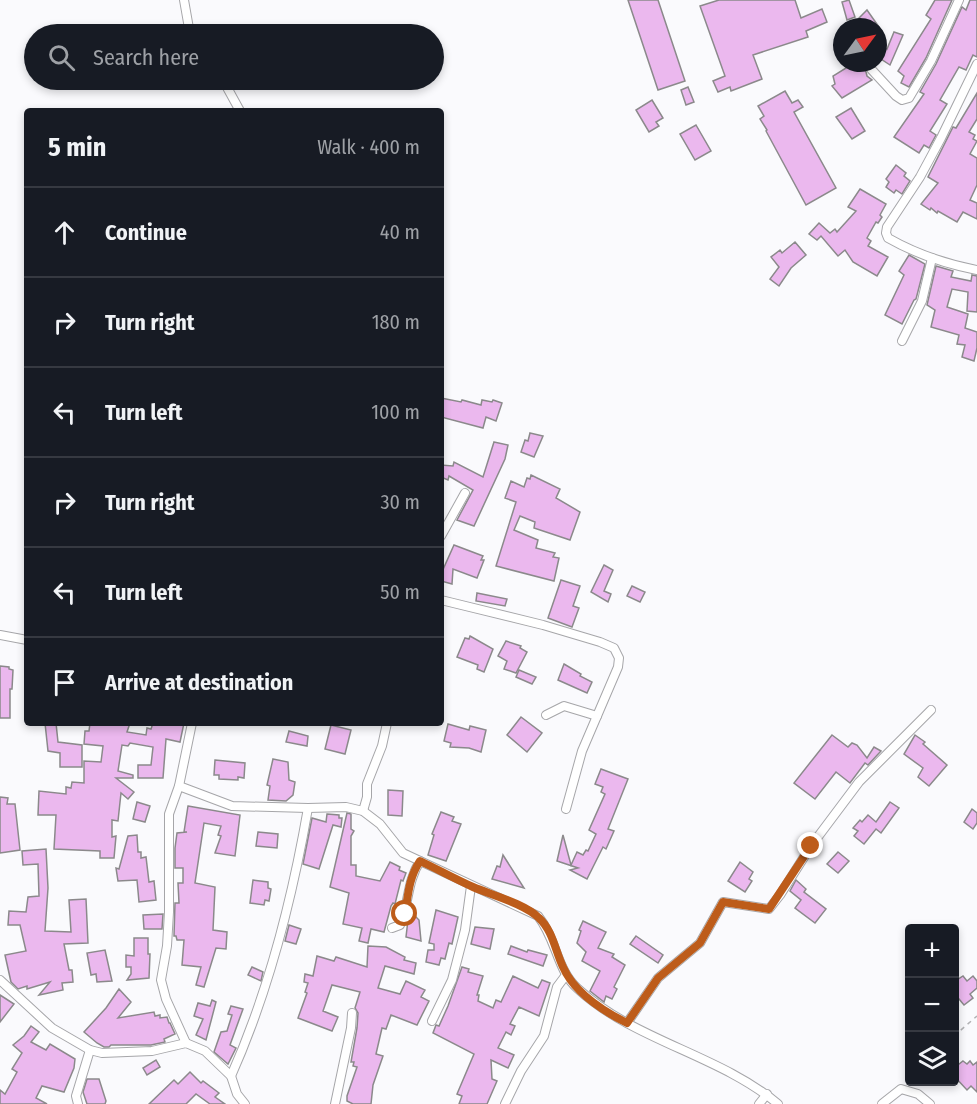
<!DOCTYPE html>
<html lang="en">
<head>
<meta charset="utf-8">
<style>
  :root { --surface:#171b24; --page:#242831; --text:#f1f3f6; --muted:#9ea1a6; --line:#363941 }
  body { margin:0; font-family:"Fira Sans Condensed",sans-serif; background:var(--page); color:var(--text) }
  .controls { position:absolute; right:18px; bottom:18px; display:grid; overflow:hidden; border-radius:6px; box-shadow:0 3px 9px #0003 }
  .controls button { width:54px; height:54px; display:grid; place-items:center; padding:0; border:0; border-bottom:2px solid var(--line); background:var(--surface); color:var(--text); font:30px sans-serif }
  .compass { position:absolute; left:833px; top:18px; width:54px; height:54px; border-radius:50%; background:var(--surface); box-shadow:0 3px 9px #0003; rotate:57deg }
  .stop { position:absolute; width:18px; height:18px; margin:-14px; border:4px solid #bd5c1a; border-radius:50%; background:#fff }
  .stop.end { background:#bd5c1a; border-color:#fff; box-shadow:0 2px 6px #0008 }
  .list { margin:0; padding:0; list-style:none }
  h2 { display:flex; justify-content:space-between; align-items:center; height:78px; margin:0; padding:0 24px; font-size:26px }
  h2 small { font-size:20px; font-weight:400; color:var(--muted) }
  .list li { display:grid; grid-template-columns:39px 1fr auto; gap:18px; align-items:center; box-sizing:border-box; height:90px; padding:0 24px; border-top:2px solid var(--line) }
  .list b { display:block; font-size:22px; white-space:nowrap }
  .list em { font-size:20px; font-style:normal; color:var(--muted) }
  .icon { flex:none; width:33px; height:33px; fill:none; stroke:currentColor; stroke-width:2; stroke-linecap:round; stroke-linejoin:round }
  .map { position:relative; flex:none; width:977px; height:1104px; overflow:hidden }
  .search { position:absolute; background:var(--surface); box-shadow:0 3px 9px #0003; left:24px; top:24px; width:420px; height:66px; display:flex; align-items:center; gap:15px; box-sizing:border-box; padding:0 21px; border-radius:33px; color:var(--muted); font-size:22px }
  .panel { position:absolute; background:var(--surface); box-shadow:0 3px 9px #0003; left:24px; top:108px; width:420px; height:618px; border-radius:6px }
  .map>svg:first-child { display:block }
  .building { fill:#ebb8ee; stroke:#8b898b; stroke-width:1.5 }
  .lines { fill:none; stroke-linecap:round; stroke-linejoin:round }
  .minor-casing { stroke:#a6a6a9; stroke-width:10 }
  .path { stroke:#b2b2b4; stroke-width:1.5; stroke-dasharray:4.5 4.5; stroke-linecap:butt }
  .minor { stroke:#fff; stroke-width:8 }
  .route { stroke:#bd5c1a; stroke-width:8 }
</style>
</head>
<body>
<div class="map">
<svg width="977" height="1104" viewBox="0 0 977 1104">
  <rect width="100%" height="100%" fill="#fafafd"/>
  <g class="building">
    <polygon points="628,0 658,0 685,81 658,90"/>
    <polygon points="719,0 795,0 801,18 822,9 827,22 806,31 808,37 753,55 762,79 731,91 730,87 718,92 713,81 725,76 700,6"/>
    <polygon points="849,0 855,17 847,20 842,2"/>
    <polygon points="935,0 952,0 926,58 909,87 901,83 904,76 898,71 931,19 926,15"/>
    <polygon points="970,0 977,0 977,57 973,55 966,70 959,67 940,100 947,104 930,131 936,135 929,148 924,145 919,153 894,137 924,94 920,92 936,64 962,7 966,10"/>
    <polygon points="867,10 879,27 863,27 858,19"/>
    <polygon points="894,32 903,35 890,65 878,57 878,43 887,49"/>
    <polygon points="854,63 874,63 869,63 865,68 867,76 872,80 842,98 832,86 835,84 833,76"/>
    <polygon points="688,87 694,102 686,105 681,90"/>
    <polygon points="785,91 792,103 798,100 803,107 794,112 836,188 806,205 766,131 767,130 760,119 764,116 758,106"/>
    <polygon points="977,93 977,119 969,132 975,135 973,139 977,141 970,154 977,158 977,185 970,200 977,203 977,219 963,212 957,222 938,211 937,213 931,208 930,210 921,204 938,183 928,177 953,127 956,128"/>
    <polygon points="652,100 663,118 656,122 659,126 649,132 636,110"/>
    <polygon points="851,108 865,131 852,139 836,117"/>
    <polygon points="696,125 711,151 695,160 680,134"/>
    <polygon points="896,165 906,173 904,176 910,181 902,194 896,190 894,193 886,187 889,182 886,179"/>
    <polygon points="860,189 886,204 880,215 882,217 878,223 876,222 867,238 871,241 868,246 888,257 877,276 853,262 845,250 838,256 821,236 817,240 809,234 819,223 830,233 835,229 837,232 856,211 848,207"/>
    <polygon points="795,242 806,255 791,268 779,286 770,279 779,267 771,257 780,250 782,253"/>
    <polygon points="909,255 925,264 916,299 914,300 902,324 885,315 904,275 899,271"/>
    <polygon points="936,266 953,271 951,277 971,281 972,275 977,276 977,312 967,311 968,292 952,289 947,307 968,314 965,328 977,332 977,348 974,361 962,357 965,345 957,344 959,335 931,327 935,310 927,305"/>
    <polygon points="441,398 461,402 462,400 481,405 482,400 492,402 493,400 502,403 496,421 486,417 483,428 441,417"/>
    <polygon points="530,433 543,436 534,457 521,452 525,440 528,441"/>
    <polygon points="494,442 508,445 505,459 474,526 457,520 473,490 449,476 448,480 441,477 441,465 453,466 454,462 483,477"/>
    <polygon points="531,475 560,489 556,498 580,512 570,540 534,528 535,522 520,516 514,530 538,540 536,548 555,553 553,557 559,558 554,581 496,566 516,502 505,498 511,481 524,487 527,478 530,479"/>
    <polygon points="454,545 483,556 481,560 484,560 477,578 453,569 452,584 441,581 441,574"/>
    <polygon points="604,565 613,570 604,591 611,594 608,602 591,592"/>
    <polygon points="561,580 580,586 573,606 579,608 572,627 548,618"/>
    <polygon points="632,586 645,592 640,602 627,596"/>
    <polygon points="477,593 507,599 505,606 476,601"/>
    <polygon points="470,636 493,649 484,672 477,669 478,665 457,657 465,638 469,639"/>
    <polygon points="506,641 521,646 520,648 527,652 516,673 504,669 507,661 498,656"/>
    <polygon points="564,664 581,674 580,676 592,682 587,693 558,680"/>
    <polygon points="0,666 9,667 9,669 13,670 12,689 10,689 10,718 0,718"/>
    <polygon points="519,670 536,677 532,684 516,677"/>
    <polygon points="521,717 542,733 527,752 507,735"/>
    <polygon points="45,723 56,723 58,742 82,745 82,767 60,767 60,753 48,751"/>
    <polygon points="90,723 130,723 127,732 146,735 147,728 151,729 153,723 184,723 180,742 166,739 163,778 138,778 138,765 151,765 153,747 130,743 128,746 122,745 118,771 133,775 133,778 116,778 134,792 128,799 121,793 118,821 112,820 112,837 116,836 114,858 100,858 100,851 54,849 56,815 38,815 39,791 66,794 66,787 71,788 72,782 84,783 84,761 101,762 103,746 84,744 85,731 89,731"/>
    <polygon points="448,724 469,730 470,726 486,730 481,752 469,748 450,747 451,743 444,741"/>
    <polygon points="331,725 351,730 345,754 325,749"/>
    <polygon points="289,731 308,736 307,746 286,742"/>
    <polygon points="832,735 848,747 852,743 857,745 867,758 874,747 881,751 868,765 865,763 850,783 836,772 815,799 794,783"/>
    <polygon points="915,735 925,742 923,744 947,765 929,786 918,777 923,768 904,754"/>
    <polygon points="273,759 288,762 289,780 295,782 293,795 286,801 268,800 270,786 267,785"/>
    <polygon points="215,760 245,763 244,778 238,777 238,780 219,779 219,775 214,775"/>
    <polygon points="601,769 628,779 608,829 614,831 606,849 603,847 587,879 570,870 578,868 557,861 563,835 571,865 577,852 583,855 586,850 588,851 596,834 589,830 605,794 601,792 603,787 595,784"/>
    <polygon points="388,790 403,791 402,816 388,815"/>
    <polygon points="0,797 8,798 7,804 15,804 20,850 0,853"/>
    <polygon points="137,802 150,806 145,822 133,819"/>
    <polygon points="890,802 899,808 881,833 876,829 864,844 854,836 858,831 853,828 860,820 862,822 868,815 876,822"/>
    <polygon points="188,806 240,815 235,856 215,853 221,836 218,835 221,826 204,823 195,883 215,887 213,930 227,932 226,949 216,948 204,987 196,985 201,967 182,965 184,940 177,940 176,936 174,936 175,903 179,903 178,883 183,883 183,868 175,868 175,848 177,833 187,832 184,832"/>
    <polygon points="972,809 977,813 977,823 973,829 964,822"/>
    <polygon points="441,812 454,817 452,821 461,824 446,861 428,855 434,835 432,834"/>
    <polygon points="347,813 351,814 351,829 354,831 351,836 351,865 356,865 356,876 380,881 390,862 400,867 399,870 406,873 403,881 401,880 395,904 393,903 391,906 384,932 371,929 368,943 359,941 362,928 343,924 349,893 330,887"/>
    <polygon points="327,814 339,815 339,818 342,818 341,827 333,825 319,869 303,864 312,818 326,822"/>
    <polygon points="258,832 278,834 277,848 256,846"/>
    <polygon points="137,835 138,852 141,852 141,858 146,857 149,882 154,881 156,900 139,902 137,880 118,881 116,868 119,869 128,836"/>
    <polygon points="46,849 48,888 45,931 71,932 69,900 86,899 88,943 64,944 69,970 72,970 73,982 62,983 63,990 39,995 50,982 27,989 27,986 18,989 11,982 5,955 26,951 20,925 8,925 9,911 26,912 28,897 39,896 38,864 23,865 22,851"/>
    <polygon points="838,852 849,861 838,873 827,864"/>
    <polygon points="503,855 524,888 492,879 497,866 500,867"/>
    <polygon points="740,862 753,872 749,879 752,881 745,892 728,881"/>
    <polygon points="253,880 268,882 268,888 271,889 269,901 265,900 264,905 250,903"/>
    <polygon points="796,880 806,889 804,892 826,909 815,923 795,908 801,900 790,891"/>
    <polygon points="436,910 458,917 452,944 449,943 445,959 441,958 439,965 426,962 428,950 434,950 434,944 429,943"/>
    <polygon points="163,914 162,929 144,929 143,915"/>
    <polygon points="415,916 419,920 421,941 406,937 408,920"/>
    <polygon points="583,921 606,932 598,948 614,954 612,957 625,965 614,987 617,989 612,999 606,996 604,1002 590,991 600,971 582,961 586,952 577,943 581,931 579,930"/>
    <polygon points="289,925 301,929 296,944 285,941"/>
    <polygon points="475,927 494,929 490,949 471,944"/>
    <polygon points="636,936 663,955 658,963 630,944"/>
    <polygon points="134,938 148,938 148,954 150,954 149,978 127,980 131,974 131,967 126,967 126,955 134,956"/>
    <polygon points="368,946 386,947 405,957 404,960 416,963 414,974 385,966 378,988 400,994 406,981 425,990 421,997 429,1001 417,1025 391,1015 386,1029 382,1028 376,1054 383,1056 373,1085 371,1104 353,1104 347,1101 347,1096 357,1067 353,1066 354,1062 351,1062 357,1028 358,1013 355,1008 360,992 332,985 323,1011 338,1017 332,1031 298,1018 307,993 305,992 308,983 304,982 305,974 313,976 317,956 334,961 336,957 367,967"/>
    <polygon points="511,946 527,952 528,950 547,955 543,966 508,954"/>
    <polygon points="105,950 112,981 97,982 96,974 91,975 87,953"/>
    <polygon points="252,967 263,972 261,981 248,975"/>
    <polygon points="462,967 469,969 468,972 483,976 477,995 479,995 478,1001 493,1008 496,1000 501,1002 513,976 538,988 542,980 550,983 539,1016 519,1007 510,1024 515,1026 511,1035 506,1032 498,1048 514,1055 508,1068 491,1060 492,1079 497,1081 487,1104 459,1104 462,1096 457,1094 474,1054 433,1033 436,1025 439,1026 448,1006"/>
    <polygon points="963,976 967,981 973,976 977,981 977,988 970,994 973,998 964,1005 959,999 954,1002 954,982"/>
    <polygon points="119,989 131,1002 118,1018 154,1012 155,1016 160,1015 160,1018 167,1017 169,1023 170,1023 175,1034 164,1039 165,1042 151,1045 111,1045 109,1047 104,1047 97,1043 84,1032 106,1008"/>
    <polygon points="0,995 14,1004 0,1022"/>
    <polygon points="212,1000 216,1002 206,1040 196,1035 203,1019 194,1016 198,1003 210,1006"/>
    <polygon points="231,1006 243,1009 230,1045 236,1048 228,1064 214,1052 221,1032 227,1031 232,1015 228,1014"/>
    <polygon points="31,1026 39,1032 31,1042 46,1050 50,1044 75,1059 74,1068 64,1092 42,1086 36,1098 47,1104 0,1104 0,1090 5,1094 17,1072 12,1069 22,1053 13,1045 24,1036"/>
    <polygon points="156,1060 160,1067 147,1075 143,1068"/>
    <polygon points="963,1061 967,1064 970,1061 973,1065 977,1062 977,1092 971,1086 967,1090 954,1076 954,1068"/>
    <polygon points="190,1072 201,1083 203,1081 219,1093 215,1097 225,1104 210,1104 196,1094 186,1104 149,1104 174,1080 178,1084"/>
    <polygon points="87,1079 99,1079 106,1101 105,1104 87,1104 83,1092"/>
  </g>
  <g class="lines">
    <defs>
      <g id="minor">
        <polyline points="184,0 190,34"/>
        <path d="M 977,64 L 941,138 L 920,177 L 887,227 L 886,233 L 888,238 C 916,254 946,264 977,270"/>
        <polyline points="871,69 896,96 902,100 909,98 931,61 959,0"/>
        <polyline points="223,80 240,111"/>
        <polyline points="902,341 922,301 932,258"/>
        <polyline points="441,536 465,493"/>
        <polyline points="441,600 543,625 600,642 614,648 619,658 618,667 597,716 564,706 546,715"/>
        <polyline points="0,635 27,640"/>
        <path d="M 179,786 L 232,806 L 308,808 L 346,807 L 363,811 L 380,824 L 403,853 L 538,916 C 556,938 557,970 577,988 C 634,1041 718,1054 778,1104"/>
        <polyline points="566,809 582,751 597,716"/>
        <polyline points="363,811 367,797 367,784 382,746 387,723"/>
        <path d="M 392,928 L 400,925 C 409,904 407,881 420,861"/>
        <polyline points="0,980 52,1028 90,1050 102,1053 152,1051 186,1043 205,1051 231,1076 237,1094 245,1104"/>
        <polyline points="432,1021 452,980 465,930 471,886"/>
        <polyline points="627,1023 658,978 700,943 723,902 769,909 780,895 811,846 859,782 931,710"/>
        <polyline points="186,1043 166,999 161,980 167,946 169,912 169,814 179,786 192,723"/>
        <path d="M 231,1076 C 269,991 292,900 308,808"/>
        <polyline points="78,1104 76,1096 90,1050"/>
        <polyline points="335,1104 351,1028 352,1013"/>
        <polyline points="505,1104 521,1071 544,1036 557,987 566,975"/>
        <polyline points="759,1104 767,1094"/>
        <polyline points="882,1104 901,1089 918,1094 930,1104"/>
      </g>
    </defs>
    <use href="#minor" class="minor-casing"/>
    <polyline class="path" points="954,1036 977,1016"/>
    <use href="#minor" class="minor"/>
  </g>
  <g class="lines">
    <path class="route" d="M 405,914 C 408,895 409,877 420,861 C 437,869 455,879 473,887 C 492,895 525,904 539,918 C 553,931 555,950 563,967 C 574,992 603,1011 627,1023 L 658,978 L 700,943 L 723,902 L 769,909 L 811,846"/>
  </g>
</svg>
<div class="controls">
<button>+</button>
<button>−</button>
<button><svg class="icon" aria-label="layers" viewBox="0 0 24 24"><path d="M12 4l9 5-9 5-9-5zM3 14l9 5 9-5"/></svg></button>
</div>
<svg class="compass" viewBox="-18 -18 36 36"><path d="M0-13l5 13h-10z" fill="#e53935"/><path d="M0 13l5-13h-10z" fill="#9ea1a6"/></svg>
<div class="stop" style="left:405px;top:914px"></div>
<div class="stop end" style="left:811px;top:846px"></div>
<div class="search"><svg class="icon" aria-label="search" viewBox="0 0 24 24"><circle cx="10" cy="10" r="6"/><path d="M15 15l6 6"/></svg>Search here</div>
<section class="panel">
<h2>5 min<small>Walk · 400 m</small></h2>
<ul class="list">
<li><svg class="icon" aria-label="ahead" viewBox="0 0 24 24"><path d="M12 20V5M6 11l6-6 6 6"/></svg><div><b>Continue</b></div><em>40 m</em></li>
<li><svg class="icon" aria-label="right" viewBox="0 0 24 24"><path d="M7 20v-9h11M14 6l5 5-5 5"/></svg><div><b>Turn right</b></div><em>180 m</em></li>
<li><svg class="icon" aria-label="left" viewBox="0 0 24 24"><path d="M17 20v-9H6M10 6l-5 5 5 5"/></svg><div><b>Turn left</b></div><em>100 m</em></li>
<li><svg class="icon" aria-label="right" viewBox="0 0 24 24"><path d="M7 20v-9h11M14 6l5 5-5 5"/></svg><div><b>Turn right</b></div><em>30 m</em></li>
<li><svg class="icon" aria-label="left" viewBox="0 0 24 24"><path d="M17 20v-9H6M10 6l-5 5 5 5"/></svg><div><b>Turn left</b></div><em>50 m</em></li>
<li><svg class="icon" aria-label="arrive" viewBox="0 0 24 24"><path d="M6 21V4h12l-3 4 3 4H6"/></svg><div><b>Arrive at destination</b></div></li>
</ul>
</section>
</div>
</body>
</html>
